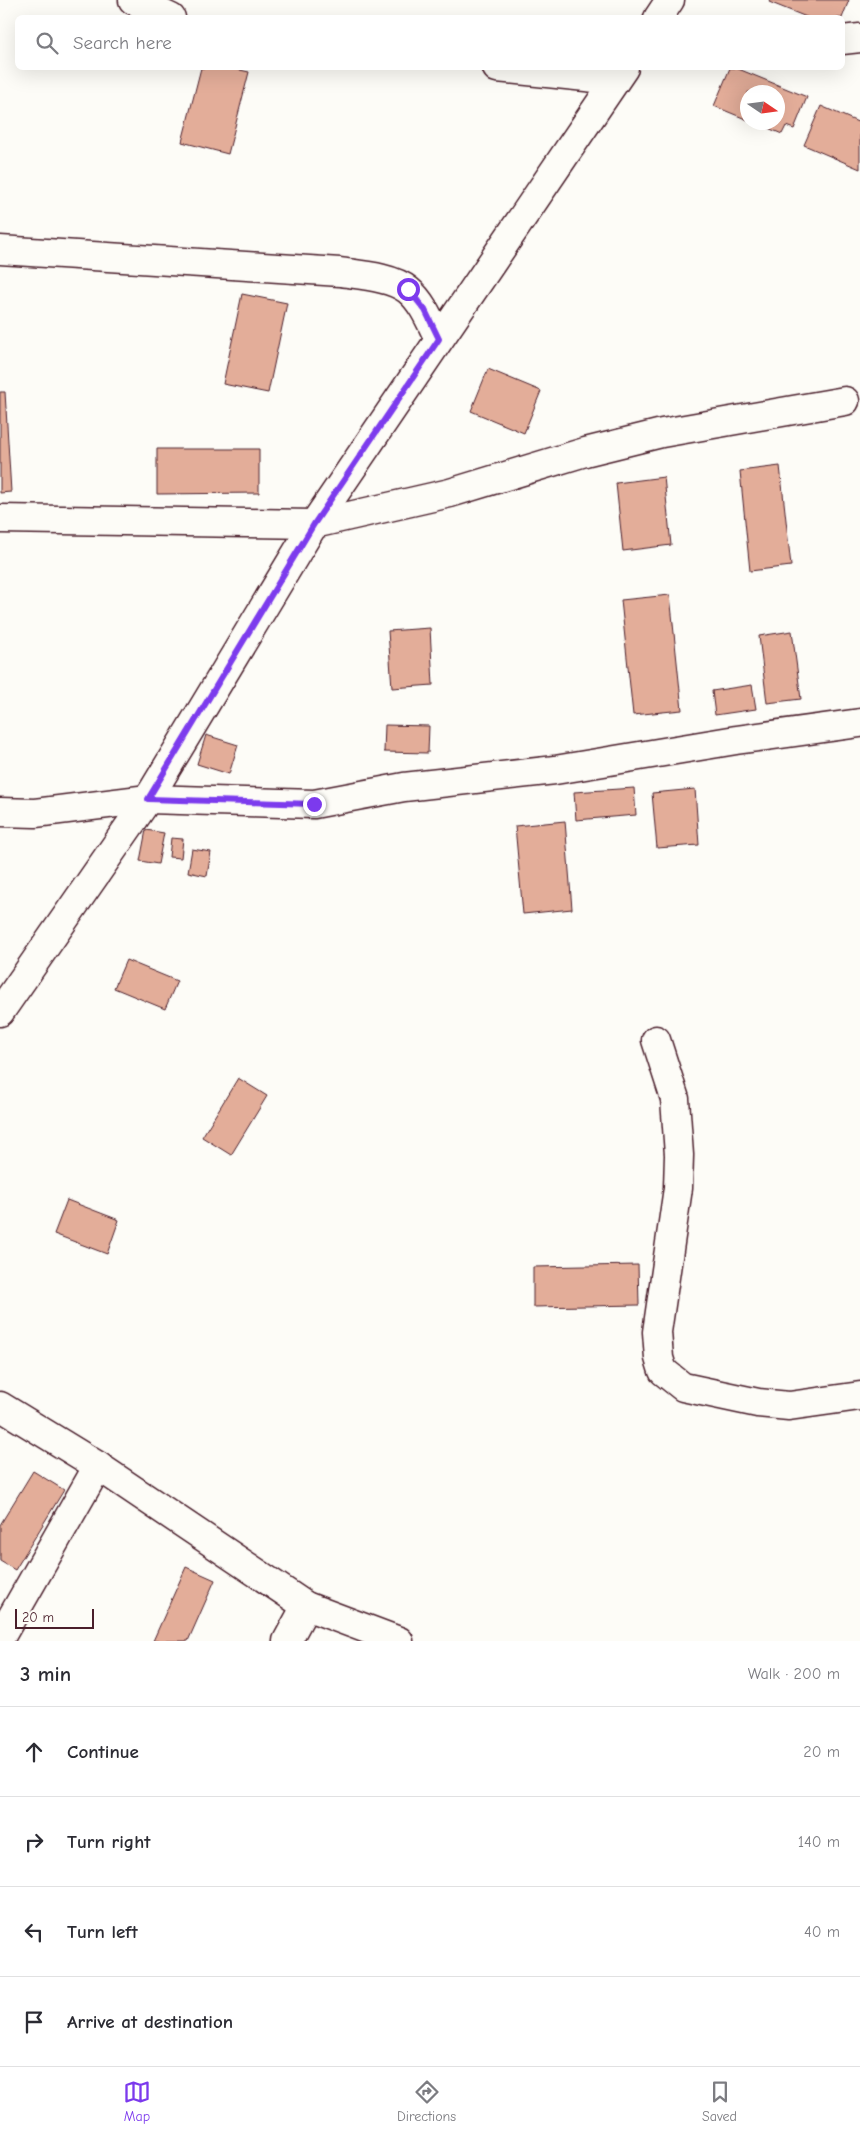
<!DOCTYPE html>
<html lang="en">
<head>
<meta charset="utf-8">
<style>
  :root { --surface:#fff; --page:#f7f7f7; --text:#2b2b33; --muted:#7c7c81; --line:#e1e1e2; --accent:#7c3aed }
  body { margin:0; font-family:"Comic Neue",sans-serif; background:var(--page); color:var(--text) }
  .compass { position:absolute; left:740px; top:85px; width:45px; height:45px; border-radius:50%; background:var(--surface); box-shadow:0 5px 20px #0002; rotate:103deg }
  .scale { position:absolute; left:15px; bottom:12px; width:79px; box-sizing:border-box; padding-left:5px; border:2px solid #4a1f2b; border-top:0; font-size:14px; line-height:18px; white-space:nowrap; color:#4a1f2b; -webkit-text-stroke:4px #fdfcf7; paint-order:stroke }
  .stop { position:absolute; width:15px; height:15px; margin:-11px; border:4px solid #7c3aed; border-radius:50%; background:#fff }
  .stop.end { background:#7c3aed; border-color:#fff; box-shadow:0 1px 5px #0008 }
  .list { margin:0; padding:0; list-style:none }
  h2 { display:flex; justify-content:space-between; align-items:center; height:65px; margin:0; padding:0 20px; font-size:21px }
  h2 small { font-size:16px; font-weight:400; color:var(--muted) }
  .list li { display:grid; grid-template-columns:32px 1fr auto; gap:15px; align-items:center; box-sizing:border-box; height:90px; padding:0 20px; border-top:1px solid var(--line) }
  .list b { display:block; font-size:19px; white-space:nowrap }
  .list em { font-size:16px; font-style:normal; color:var(--muted) }
  .icon { flex:none; width:28px; height:28px; fill:none; stroke:currentColor; stroke-width:2; stroke-linecap:round; stroke-linejoin:round }
  .map { position:relative; flex:none; width:860px; height:1641px; overflow:hidden }
  .search { position:absolute; background:var(--surface); box-shadow:0 5px 20px #0002; left:15px; right:15px; top:15px; height:55px; display:flex; align-items:center; gap:12px; box-sizing:border-box; padding:0 18px; border-radius:8px; color:var(--muted); font-size:19px }
  .sheet { height:425px; background:var(--surface) }
  nav { display:flex; justify-content:space-around; align-items:center; box-sizing:border-box; height:70px; border-top:1px solid var(--line); background:var(--surface); font-size:14px; color:var(--muted) }
  nav a { display:grid; justify-items:center; gap:2px }
  nav .on { color:var(--accent) }
  .map>svg:first-child { display:block }
  .building { fill:#e3ad99; stroke:#4a1f2b }
  .lines { fill:none; stroke-linecap:round; stroke-linejoin:round }
  .minor-casing { stroke:#4a1f2b; stroke-width:31 }
  .minor { stroke:#fdfcf7; stroke-width:28 }
  .route { stroke:#7c3aed; stroke-width:6 }
</style>
</head>
<body>
<div class="map">
<svg width="860" height="1641" viewBox="0 0 860 1641">
  <rect width="100%" height="100%" fill="#fdfcf7"/>
  <filter id="ink" filterUnits="userSpaceOnUse"><feTurbulence type="fractalNoise" baseFrequency=".02" numOctaves="2"/><feDisplacementMap in="SourceGraphic" scale="10" xChannelSelector="R" yChannelSelector="G"/><feConvolveMatrix kernelMatrix="1 2 1 2 8 2 1 2 1" color-interpolation-filters="sRGB"/></filter>
  <g filter="url(#ink)">
    <g class="building">
      <polygon points="770,0 849,0 842,18 809,18 769,2"/>
      <polygon points="201,68 231,68 249,72 228,154 182,142"/>
      <polygon points="730,68 736,68 807,97 794,129 786,126 782,134 754,122 778,122 778,92 748,92 748,120 714,106"/>
      <polygon points="821,106 860,123 860,169 804,145"/>
      <polygon points="242,294 287,303 268,393 223,384"/>
      <polygon points="488,369 541,391 524,433 471,411"/>
      <polygon points="0,392 5,392 11,492 0,493"/>
      <polygon points="157,449 259,449 259,493 157,494"/>
      <polygon points="780,466 791,566 750,571 740,471"/>
      <polygon points="664,477 671,545 623,551 616,483"/>
      <polygon points="670,595 682,710 633,715 621,600"/>
      <polygon points="430,628 433,685 392,688 388,631"/>
      <polygon points="792,631 801,699 767,703 759,636"/>
      <polygon points="752,685 756,709 715,715 712,691"/>
      <polygon points="385,725 429,726 428,753 384,752"/>
      <polygon points="206,735 238,745 229,774 197,764"/>
      <polygon points="634,788 636,815 576,820 574,792"/>
      <polygon points="695,789 699,845 657,848 652,793"/>
      <polygon points="565,821 572,909 523,914 515,826"/>
      <polygon points="146,830 164,833 158,864 140,861"/>
      <polygon points="171,838 183,839 181,858 169,857"/>
      <polygon points="192,849 211,852 207,876 188,872"/>
      <polygon points="126,960 177,981 165,1009 114,988"/>
      <polygon points="238,1078 267,1096 231,1155 202,1137"/>
      <polygon points="67,1200 119,1220 107,1254 54,1234"/>
      <polygon points="638,1265 639,1305 533,1307 533,1267"/>
      <polygon points="33,1471 64,1490 15,1570 0,1561 0,1525"/>
      <polygon points="186,1567 215,1580 188,1641 153,1641"/>
    </g>
    <g class="lines">
      <defs>
        <g id="minor">
          <polyline points="133,0 171,18"/>
          <polyline points="658,18 670,0"/>
          <polyline points="842,40 860,38"/>
          <polyline points="497,68 615,80"/>
          <path d="M 0,250 L 340,272 C 360,275 392,277 408,290 C 423,302 431,323 439,339"/>
          <polyline points="0,519 314,524 450,493 585,452 662,433 845,401"/>
          <polyline points="0,812 35,813 148,799 314,804 404,787 555,770 736,740 860,723"/>
          <polyline points="0,1012 148,799 314,524 624,68"/>
          <polyline points="656,1040 675,1099 679,1155 678,1188 657,1332 659,1358 663,1371 683,1387 758,1403 789,1406 860,1396"/>
          <polyline points="0,1406 98,1466 306,1606 399,1641"/>
          <polyline points="0,1638 98,1466"/>
          <polyline points="287,1641 306,1606"/>
        </g>
      </defs>
      <use href="#minor" class="minor-casing"/>
      <use href="#minor" class="minor"/>
    </g>
  </g>
  <g class="lines" filter="url(#ink)">
    <polyline class="route" points="314,804 148,799 314,524 439,339 425,310 408,289"/>
  </g>
</svg>
<svg class="compass" viewBox="-18 -18 36 36"><path d="M0-13l5 13h-10z" fill="#e53935"/><path d="M0 13l5-13h-10z" fill="#7c7c81"/></svg>
<div class="scale">20 m</div>
<div class="stop" style="left:408px;top:289px"></div>
<div class="stop end" style="left:314px;top:804px"></div>
<div class="search"><svg class="icon" aria-label="search" viewBox="0 0 24 24"><circle cx="10" cy="10" r="6"/><path d="M15 15l6 6"/></svg>Search here</div>
</div>
<section class="sheet">
<h2>3 min<small>Walk · 200 m</small></h2>
<ul class="list">
<li><svg class="icon" aria-label="ahead" viewBox="0 0 24 24"><path d="M12 20V5M6 11l6-6 6 6"/></svg><div><b>Continue</b></div><em>20 m</em></li>
<li><svg class="icon" aria-label="right" viewBox="0 0 24 24"><path d="M7 20v-9h11M14 6l5 5-5 5"/></svg><div><b>Turn right</b></div><em>140 m</em></li>
<li><svg class="icon" aria-label="left" viewBox="0 0 24 24"><path d="M17 20v-9H6M10 6l-5 5 5 5"/></svg><div><b>Turn left</b></div><em>40 m</em></li>
<li><svg class="icon" aria-label="arrive" viewBox="0 0 24 24"><path d="M6 21V4h12l-3 4 3 4H6"/></svg><div><b>Arrive at destination</b></div></li>
</ul>
</section>
<nav>
<a class="on"><svg class="icon" aria-label="map" viewBox="0 0 24 24"><path d="M3 6l6-2 6 2 6-2v14l-6 2-6-2-6 2zM9 4v14M15 6v14"/></svg>Map</a>
<a><svg class="icon" aria-label="directions" viewBox="0 0 24 24"><path d="M12 3l9 9-9 9-9-9zM9 14v-3h6M13 9l2 2-2 2"/></svg>Directions</a>
<a><svg class="icon" aria-label="saved" viewBox="0 0 24 24"><path d="M7 4h10v16l-5-4-5 4z"/></svg>Saved</a>
</nav>
</body>
</html>
